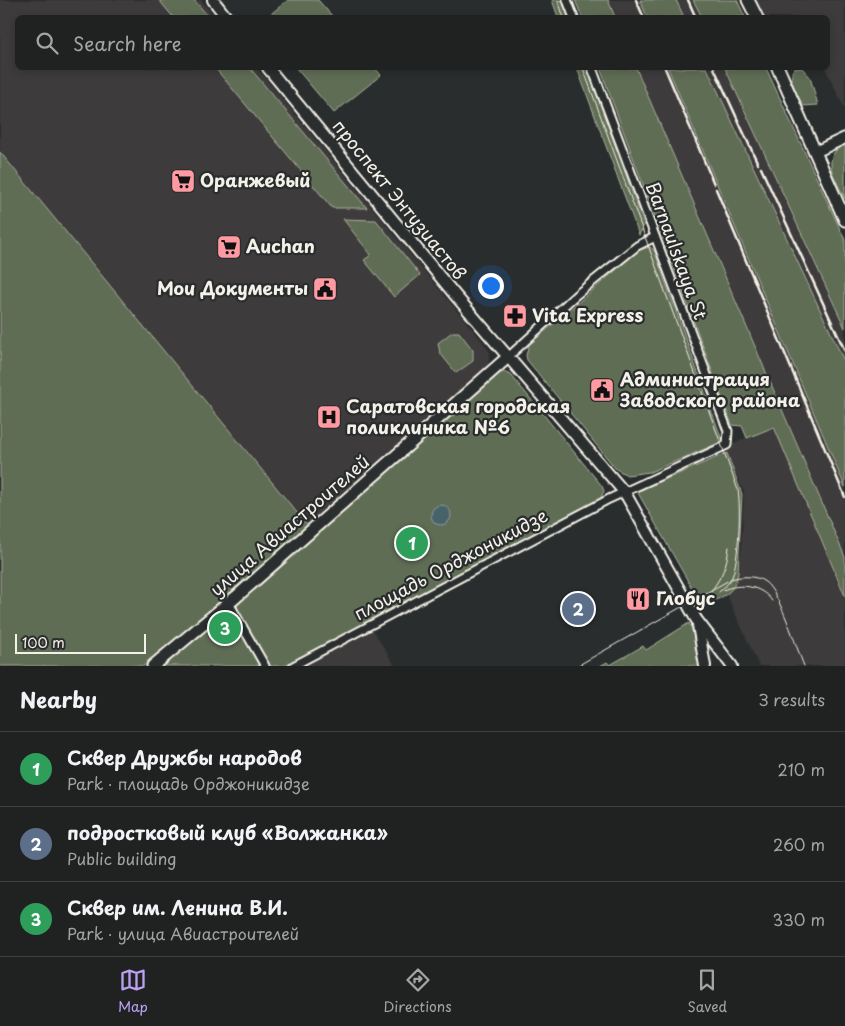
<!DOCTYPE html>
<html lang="en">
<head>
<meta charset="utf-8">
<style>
  :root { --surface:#202222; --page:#2d2f2f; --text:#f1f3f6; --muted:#a2a4a5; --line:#3d3f40; --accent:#bca0f2 }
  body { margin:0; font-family:"Playpen Sans",sans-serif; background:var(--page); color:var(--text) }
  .scale { position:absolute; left:15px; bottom:12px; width:131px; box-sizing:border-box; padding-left:5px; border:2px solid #f4f1e8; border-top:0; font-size:14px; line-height:18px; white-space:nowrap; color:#f4f1e8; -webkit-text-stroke:4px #2a2d2e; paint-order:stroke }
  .you { position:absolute; left:490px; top:285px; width:18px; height:18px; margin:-12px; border:4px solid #fff; border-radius:50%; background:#1a73e8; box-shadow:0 0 0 8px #1a73e833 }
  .badge { display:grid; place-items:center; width:32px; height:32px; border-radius:50%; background:var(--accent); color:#fff; font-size:16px; font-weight:700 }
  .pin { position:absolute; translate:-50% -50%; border:2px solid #fff; box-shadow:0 1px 5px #0006 }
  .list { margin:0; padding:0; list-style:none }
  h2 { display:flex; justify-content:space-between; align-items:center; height:65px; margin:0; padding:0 20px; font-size:21px }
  h2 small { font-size:16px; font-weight:400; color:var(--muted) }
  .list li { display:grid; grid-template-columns:32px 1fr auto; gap:15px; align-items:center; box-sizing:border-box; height:75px; padding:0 20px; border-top:1px solid var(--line) }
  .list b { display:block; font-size:19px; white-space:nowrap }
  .list p { margin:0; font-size:16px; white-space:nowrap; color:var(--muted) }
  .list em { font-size:16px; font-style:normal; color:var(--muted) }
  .icon { flex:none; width:28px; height:28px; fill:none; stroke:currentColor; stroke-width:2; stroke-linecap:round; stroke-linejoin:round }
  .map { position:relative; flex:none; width:845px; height:666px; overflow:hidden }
  .search { position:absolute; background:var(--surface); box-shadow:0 2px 8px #0003; left:15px; right:15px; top:15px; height:55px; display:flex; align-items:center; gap:12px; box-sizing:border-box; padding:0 18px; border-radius:8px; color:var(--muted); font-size:19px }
  .sheet { height:290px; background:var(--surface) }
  nav { display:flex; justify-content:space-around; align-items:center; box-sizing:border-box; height:70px; border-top:1px solid var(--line); background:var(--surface); font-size:14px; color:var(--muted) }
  nav a { display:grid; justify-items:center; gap:2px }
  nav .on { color:var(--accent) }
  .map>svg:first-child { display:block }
  .built { fill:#3e3b3a }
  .green { fill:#606d54; stroke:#aaaf9e }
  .water { fill:#47646b; stroke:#8c9c9d }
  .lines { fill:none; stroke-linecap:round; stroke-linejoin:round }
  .street-casing { stroke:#f4f1e8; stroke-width:11 }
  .secondary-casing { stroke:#f4f1e8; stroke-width:14 }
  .primary-casing { stroke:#f4f1e8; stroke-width:15 }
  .street { stroke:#2a2d2e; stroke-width:7 }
  .secondary { stroke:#2a2d2e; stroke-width:10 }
  .primary { stroke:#2a2d2e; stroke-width:11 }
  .tram { stroke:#f4f1e8; stroke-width:1 }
  .rail { stroke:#f4f1e8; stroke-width:2.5 }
  .labels { text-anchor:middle; stroke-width:4.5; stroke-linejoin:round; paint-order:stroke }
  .poi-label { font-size:18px; font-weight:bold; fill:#f4f1e8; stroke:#2a2d2e; text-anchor:start }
  .street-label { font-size:18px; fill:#f4f1e8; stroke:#2a2d2e }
</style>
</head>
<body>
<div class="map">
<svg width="845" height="666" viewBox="0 0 845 666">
  <rect width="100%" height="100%" fill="#2a2d2e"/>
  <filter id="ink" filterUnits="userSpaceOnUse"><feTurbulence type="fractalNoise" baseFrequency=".02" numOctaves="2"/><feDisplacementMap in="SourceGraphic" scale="10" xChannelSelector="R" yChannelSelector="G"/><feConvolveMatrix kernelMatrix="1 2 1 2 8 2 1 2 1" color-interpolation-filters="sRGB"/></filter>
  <g filter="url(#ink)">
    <g class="built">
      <polygon points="0,0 201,0 215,17 18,18 18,68 257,68 486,346 490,353 488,366 308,526 0,152"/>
      <polygon points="608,0 640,0 647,17 615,17"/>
      <polygon points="676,0 693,0 702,17 684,17"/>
      <polygon points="756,0 845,0 845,109 825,68 828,68 828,18 764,17"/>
      <polygon points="636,68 668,68 845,487 845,557"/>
      <polygon points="707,68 725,68 845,328 845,363"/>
      <polygon points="774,425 845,579 845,666 759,666 720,580 741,554 744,492 724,448"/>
      <polygon points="372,628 395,666 300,666"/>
    </g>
    <g class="green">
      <polygon points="159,0 194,0 209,17 173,17"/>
      <polygon points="288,0 318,0 333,17 267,17"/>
      <polygon points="552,0 562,0 568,17 558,17"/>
      <polygon points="575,0 608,0 615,17 582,17"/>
      <polygon points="640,0 676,0 684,17 647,17"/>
      <polygon points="693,0 737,0 745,17 702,17"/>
      <polygon points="215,68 250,68 367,208 332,208"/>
      <polygon points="296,68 375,68 381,75 334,113"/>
      <polygon points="577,68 587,68 644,225 639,235"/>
      <polygon points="600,68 636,68 845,557 845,596 774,427 747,438 742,426 732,425"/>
      <polygon points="668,68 707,68 845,363 845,487"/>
      <polygon points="725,68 766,68 845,240 845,328"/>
      <path d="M 794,68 L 802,68 L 810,77 L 818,105 L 803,106 C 798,95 787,80 794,68 Z"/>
      <path d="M 845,143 L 845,199 C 835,177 819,159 845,143 Z"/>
      <polygon points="0,152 308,526 144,666 0,666"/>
      <polygon points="343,219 376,220 420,275 394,297 364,260 371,255"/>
      <polygon points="650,247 654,250 721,437 721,442 650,472 627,475 616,469 527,360 526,355 529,345 639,250"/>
      <polygon points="452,332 459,332 473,350 473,361 456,373 440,353 438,343"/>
      <polygon points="504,372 511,375 602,486 604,491 599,502 284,666 268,666 237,612 238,600 498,374"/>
      <path d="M 727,453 L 742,494 L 738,573 C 734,596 721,597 702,606 L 638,493 L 641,490 Z"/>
      <polygon points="230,612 262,666 163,666"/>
      <polygon points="689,623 697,642 701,666 600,666 607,662 610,665 643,646 646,650"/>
    </g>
    <circle class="water" cx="441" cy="515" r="10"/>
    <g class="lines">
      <defs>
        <g id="street">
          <polyline points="567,0 574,18"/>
          <polyline points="508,357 576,295 637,246 655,237"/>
          <polyline points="229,603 265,666"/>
          <polyline points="293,666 609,499 727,445 728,431 592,68"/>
        </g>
        <g id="secondary">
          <polyline points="213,0 227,18"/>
          <polyline points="268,68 455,295 625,493 696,619 732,666"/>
          <polyline points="815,152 845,138"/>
          <polyline points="698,625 705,666"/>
        </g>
        <g id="primary">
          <polyline points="748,0 757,18"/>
          <polyline points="778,68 845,220"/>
          <polyline points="153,666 236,597 508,357"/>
        </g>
      </defs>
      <use href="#street" class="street-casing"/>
      <use href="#secondary" class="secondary-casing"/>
      <use href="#primary" class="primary-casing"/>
      <use href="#street" class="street"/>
      <use href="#secondary" class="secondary"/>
      <use href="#primary" class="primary"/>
      <g class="tram">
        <polyline points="558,0 564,18"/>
        <path d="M 583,68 L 738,490 C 741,509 739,559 732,577 C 729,584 724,587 719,592"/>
        <path d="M 723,590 C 740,583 761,585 772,601"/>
        <path d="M 711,591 C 722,577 727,565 729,547"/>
        <path d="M 577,666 L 731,579 C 741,576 756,575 765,582 C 780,593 796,647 804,666"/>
      </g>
      <g class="rail">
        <polyline points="636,0 644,18"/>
        <polyline points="688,0 696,18"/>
        <polyline points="665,68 714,184"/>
        <polyline points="714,68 758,164"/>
        <polyline points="761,168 845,351"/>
        <polyline points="716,189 845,497"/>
      </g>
    </g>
  </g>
  <defs>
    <symbol id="supermarket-square" viewBox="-11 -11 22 22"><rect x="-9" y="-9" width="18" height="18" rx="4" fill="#ff9aa2" stroke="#2a2d2e"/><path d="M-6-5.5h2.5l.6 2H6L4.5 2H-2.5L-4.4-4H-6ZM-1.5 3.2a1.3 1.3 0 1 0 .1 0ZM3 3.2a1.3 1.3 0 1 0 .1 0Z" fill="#111"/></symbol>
    <symbol id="civic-square" viewBox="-11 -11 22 22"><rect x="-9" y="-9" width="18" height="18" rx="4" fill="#ff9aa2" stroke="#2a2d2e"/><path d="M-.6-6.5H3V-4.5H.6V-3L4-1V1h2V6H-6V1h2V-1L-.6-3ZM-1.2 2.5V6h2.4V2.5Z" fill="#111"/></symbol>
    <symbol id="pharmacy-square" viewBox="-11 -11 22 22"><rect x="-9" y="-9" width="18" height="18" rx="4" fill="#ff9aa2" stroke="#2a2d2e"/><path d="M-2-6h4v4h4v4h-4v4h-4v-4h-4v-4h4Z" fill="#111"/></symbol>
    <symbol id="hospital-square" viewBox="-11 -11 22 22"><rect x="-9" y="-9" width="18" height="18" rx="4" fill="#ff9aa2" stroke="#2a2d2e"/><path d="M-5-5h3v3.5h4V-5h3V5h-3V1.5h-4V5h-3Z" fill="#111"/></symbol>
    <symbol id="restaurant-square" viewBox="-11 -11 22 22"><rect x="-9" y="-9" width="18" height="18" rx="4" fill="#ff9aa2" stroke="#2a2d2e"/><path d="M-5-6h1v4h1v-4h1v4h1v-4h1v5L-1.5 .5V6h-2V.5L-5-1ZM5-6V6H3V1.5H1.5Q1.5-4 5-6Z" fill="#111"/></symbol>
  </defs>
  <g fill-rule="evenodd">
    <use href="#supermarket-square" x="169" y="167" width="28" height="28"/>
    <use href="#supermarket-square" x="215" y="233" width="28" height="28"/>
    <use href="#civic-square" x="311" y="275" width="28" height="28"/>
    <use href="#pharmacy-square" x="501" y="302" width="28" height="28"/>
    <use href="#civic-square" x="588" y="376" width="28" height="28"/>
    <use href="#hospital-square" x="315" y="403" width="28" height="28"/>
    <use href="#restaurant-square" x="624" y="585" width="28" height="28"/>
  </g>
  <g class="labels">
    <g class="poi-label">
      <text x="200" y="187">Оранжевый</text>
      <text x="246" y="253">Auchan</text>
      <text x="308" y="295" text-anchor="end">Мои Документы</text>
      <text x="532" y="322">Vita Express</text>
      <text x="620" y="386">Администрация<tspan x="620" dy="21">Заводского района</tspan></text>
      <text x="346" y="413">Саратовская городская<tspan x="346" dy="21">поликлиника №6</tspan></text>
      <text x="656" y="605">Глобус</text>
    </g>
    <g class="street-label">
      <text transform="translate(399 200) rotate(51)" y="6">проспект Энтузиастов</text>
      <text transform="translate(676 251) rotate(70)" y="6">Barnaulskaya St</text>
      <text transform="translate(290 526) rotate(-41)" y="6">улица Авиастроителей</text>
      <text transform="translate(451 565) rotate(-28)" y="6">площадь Орджоникидзе</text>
    </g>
  </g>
</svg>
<div class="scale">100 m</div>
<div class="you"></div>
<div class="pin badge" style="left:412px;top:543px;background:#2e9e5b">1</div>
<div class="pin badge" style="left:578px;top:609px;background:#5c6f8a">2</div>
<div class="pin badge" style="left:225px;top:628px;background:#2e9e5b">3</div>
<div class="search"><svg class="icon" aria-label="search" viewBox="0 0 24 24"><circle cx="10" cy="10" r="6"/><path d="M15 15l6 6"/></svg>Search here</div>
</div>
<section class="sheet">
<h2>Nearby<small>3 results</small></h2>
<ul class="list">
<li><span class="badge" style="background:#2e9e5b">1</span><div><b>Сквер Дружбы народов</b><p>Park · площадь Орджоникидзе</p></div><em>210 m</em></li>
<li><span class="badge" style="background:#5c6f8a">2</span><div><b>подростковый клуб «Волжанка»</b><p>Public building</p></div><em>260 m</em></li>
<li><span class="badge" style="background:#2e9e5b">3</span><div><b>Сквер им. Ленина В.И.</b><p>Park · улица Авиастроителей</p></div><em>330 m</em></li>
</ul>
</section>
<nav>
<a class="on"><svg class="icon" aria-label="map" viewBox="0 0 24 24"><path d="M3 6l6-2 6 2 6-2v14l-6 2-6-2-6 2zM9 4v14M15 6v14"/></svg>Map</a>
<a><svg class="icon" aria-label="directions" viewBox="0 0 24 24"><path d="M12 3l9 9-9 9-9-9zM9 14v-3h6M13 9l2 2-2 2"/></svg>Directions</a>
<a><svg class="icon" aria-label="saved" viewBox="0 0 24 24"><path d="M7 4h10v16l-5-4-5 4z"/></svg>Saved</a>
</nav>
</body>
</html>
